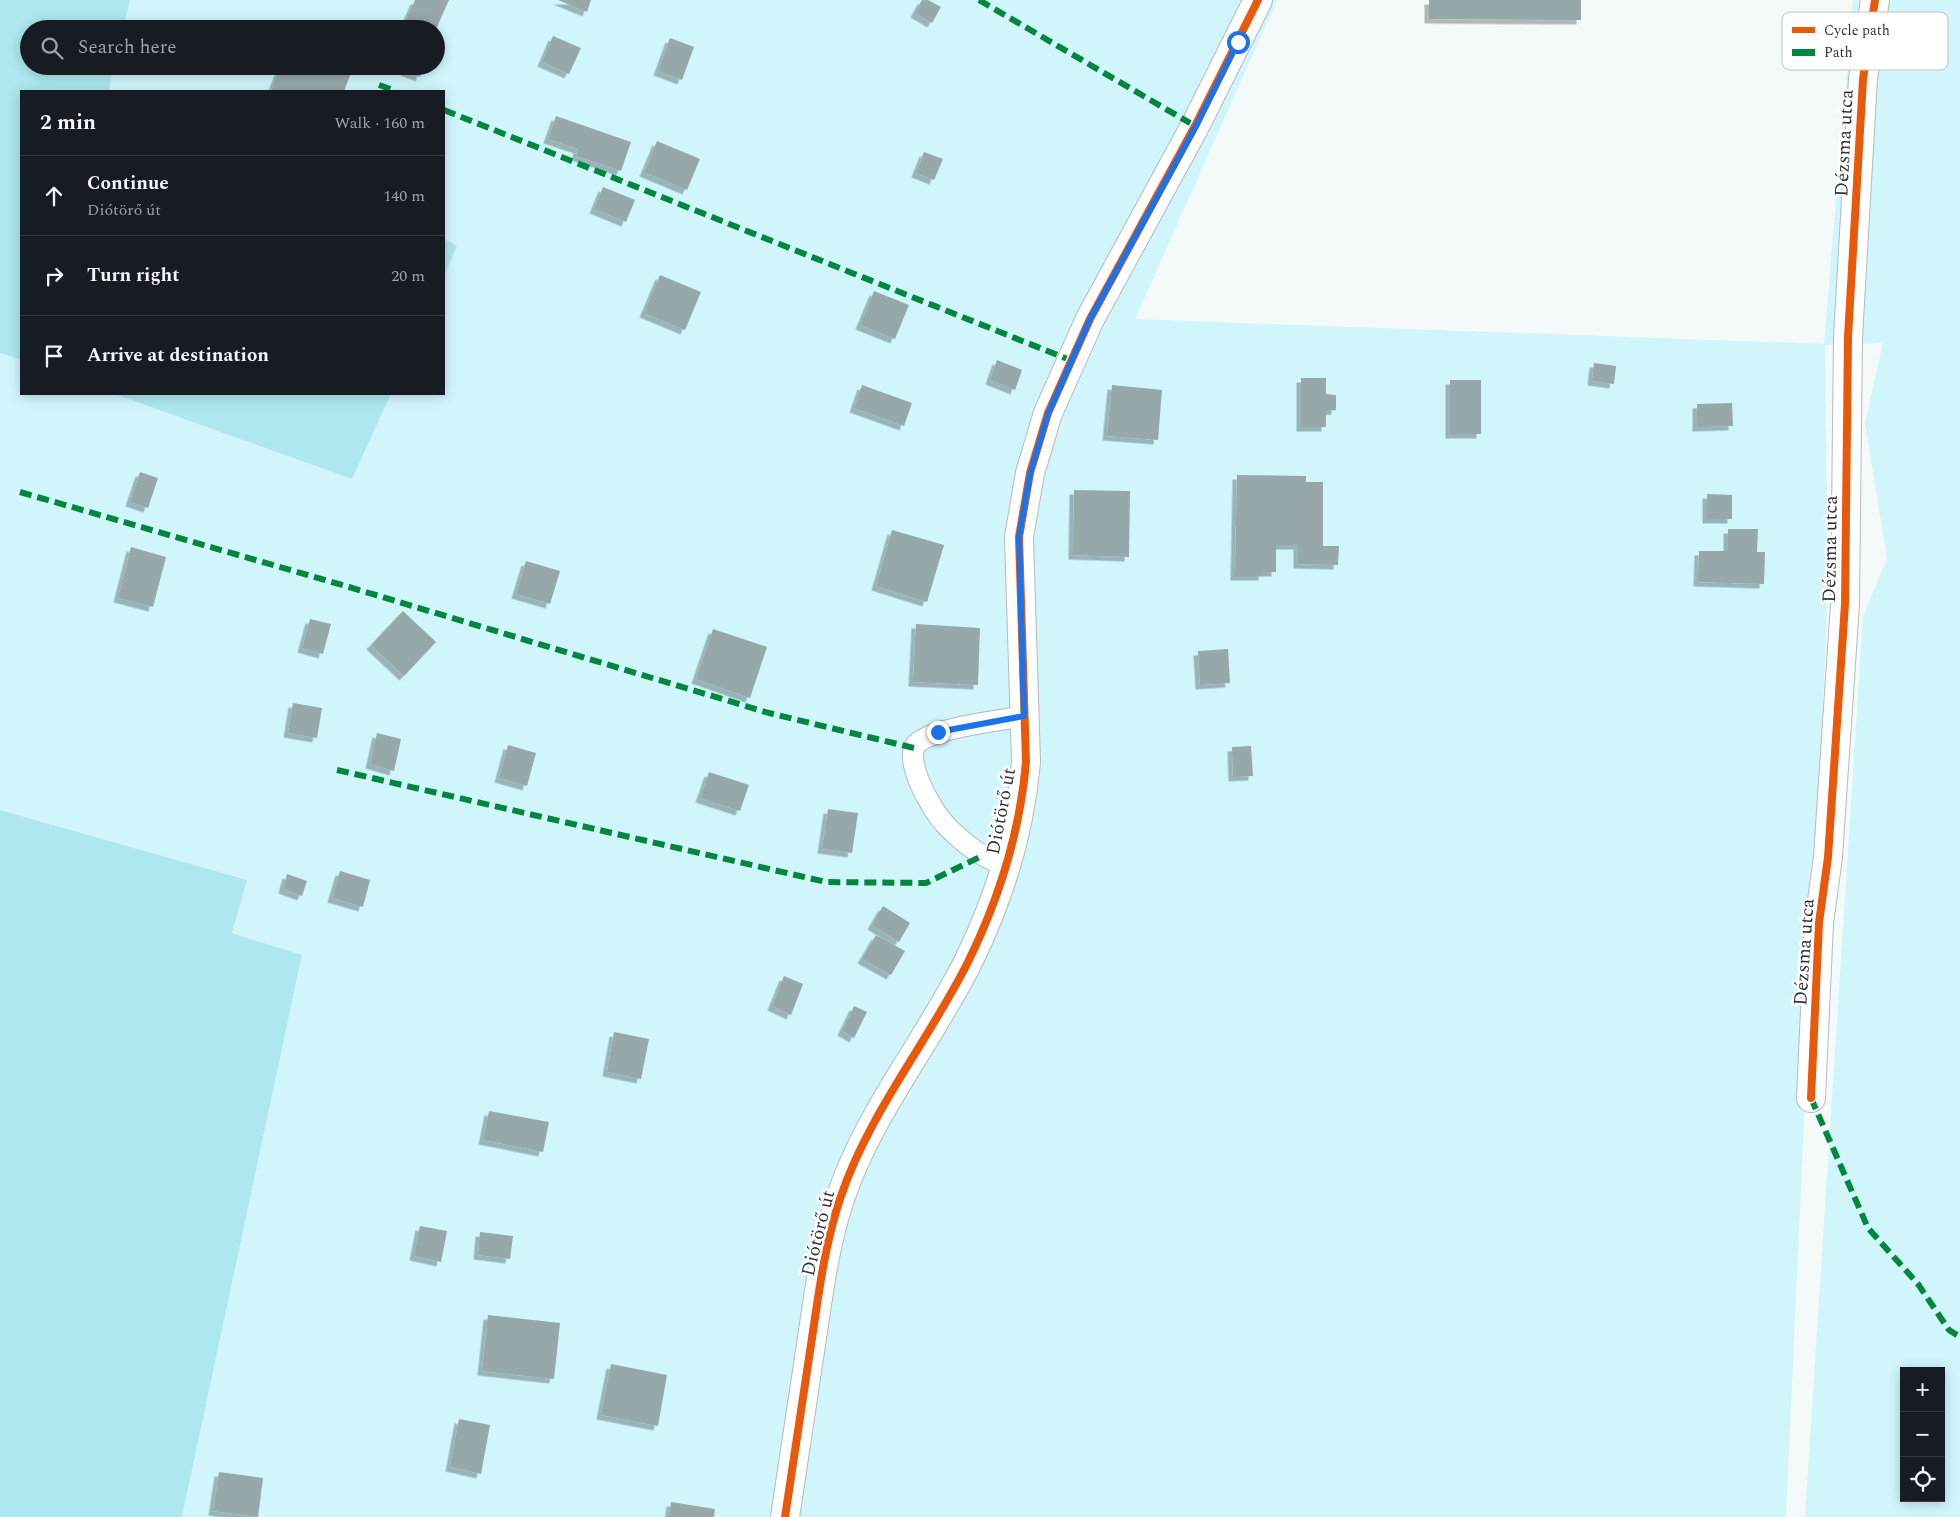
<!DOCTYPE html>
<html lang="en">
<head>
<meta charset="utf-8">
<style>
  :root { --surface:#171b24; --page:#242831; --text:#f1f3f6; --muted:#9ea1a6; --line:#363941 }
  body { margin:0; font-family:Spectral,serif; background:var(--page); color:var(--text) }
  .controls { position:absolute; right:15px; bottom:15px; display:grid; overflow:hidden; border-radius:0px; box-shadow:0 2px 12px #0003 }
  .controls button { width:45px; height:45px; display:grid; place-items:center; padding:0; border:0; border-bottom:1px solid var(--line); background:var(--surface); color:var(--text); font:25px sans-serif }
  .stop { position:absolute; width:15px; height:15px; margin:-11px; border:4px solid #1a73e8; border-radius:50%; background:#fff }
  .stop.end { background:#1a73e8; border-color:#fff; box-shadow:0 1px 5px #0008 }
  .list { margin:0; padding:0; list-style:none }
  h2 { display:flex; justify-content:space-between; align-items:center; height:65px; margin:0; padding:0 20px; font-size:21px }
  h2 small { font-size:16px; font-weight:400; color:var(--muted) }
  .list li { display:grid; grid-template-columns:32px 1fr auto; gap:15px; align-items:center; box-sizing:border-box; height:80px; padding:0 20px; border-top:1px solid var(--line) }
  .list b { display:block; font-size:19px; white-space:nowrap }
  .list p { margin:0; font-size:16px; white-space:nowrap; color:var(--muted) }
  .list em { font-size:16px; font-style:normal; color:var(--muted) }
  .icon { flex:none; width:28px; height:28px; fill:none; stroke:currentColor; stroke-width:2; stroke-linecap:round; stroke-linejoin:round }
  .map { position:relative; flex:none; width:1960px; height:1517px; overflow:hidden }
  .search { position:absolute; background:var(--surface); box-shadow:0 2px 12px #0003; left:20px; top:20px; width:425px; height:55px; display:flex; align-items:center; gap:12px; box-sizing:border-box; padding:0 18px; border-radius:28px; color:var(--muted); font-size:19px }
  .panel { position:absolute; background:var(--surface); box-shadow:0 2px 12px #0003; left:20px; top:90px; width:425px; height:305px; border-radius:0px }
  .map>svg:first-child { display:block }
  .green { fill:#d0f6fb; fill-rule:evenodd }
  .forest { fill:#aee7ef }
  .building { fill:#96a8a9; filter:url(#shadow) }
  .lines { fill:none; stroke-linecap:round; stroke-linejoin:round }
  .lane-casing { stroke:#b6baba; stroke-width:22 }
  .street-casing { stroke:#b6baba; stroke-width:30 }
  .lane { stroke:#fdfefe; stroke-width:20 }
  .street { stroke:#fdfefe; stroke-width:28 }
  .quiet { stroke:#00873e; stroke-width:6; stroke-dasharray:12 6; stroke-linecap:butt }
  .cycleway-casing { stroke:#fff; stroke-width:11 }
  .cycleway { stroke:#e8590c; stroke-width:8 }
  .route { stroke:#1a73e8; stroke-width:6 }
  .labels { text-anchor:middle; stroke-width:5; stroke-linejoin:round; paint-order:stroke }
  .street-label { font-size:19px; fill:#313434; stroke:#fff }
  .key { fill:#fff; stroke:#c1c2c2; stroke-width:1 }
  .key-label { font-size:14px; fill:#313434 }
</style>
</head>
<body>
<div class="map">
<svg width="1960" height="1517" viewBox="0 0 1960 1517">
  <defs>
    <filter id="shadow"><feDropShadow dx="-4.5" dy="4.5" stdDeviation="0" flood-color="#0004"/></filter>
  </defs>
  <rect width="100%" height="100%" fill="#f4f9f9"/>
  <path class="green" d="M 130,0 L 1277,0 L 1135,319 L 1824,344 L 1853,0 L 1960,0 L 1960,1517 L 1805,1517 L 1863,617 L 1887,558 L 1865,423 L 1883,343 L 1825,345 L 1828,592 L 1786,1517 L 182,1517 L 302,955 L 232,933 L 247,880 L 0,810 L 0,353 L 21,360 L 21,394 L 114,394 L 352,479 L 391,394 L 444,394 L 444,276 L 457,246 L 444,239 L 444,91 L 114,91 L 109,89 L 114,66 L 436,66 L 436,29 L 123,29 ZM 1904,1371 L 1941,1371 L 1941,1498 L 1904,1498 Z"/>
  <g class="forest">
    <polygon points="0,0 130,0 123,29 29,29 29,66 114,66 109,89 114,91 21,91 21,360 0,353"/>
    <polygon points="444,239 457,246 444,276"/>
    <polygon points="114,394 391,394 352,479"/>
    <polygon points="0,810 247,880 232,933 302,955 182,1517 0,1517"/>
  </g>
  <g class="building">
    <polygon points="415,0 449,0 436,29 412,29 404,25"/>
    <polygon points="558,0 591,0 587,12"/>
    <polygon points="922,0 928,0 941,7 932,23 915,13"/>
    <polygon points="1429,0 1581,0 1581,20 1429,19"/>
    <polygon points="553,36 581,48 569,74 542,62"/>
    <polygon points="670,38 694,47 682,80 658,71"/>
    <polygon points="281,66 333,66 351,73 344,91 271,91"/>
    <polygon points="393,66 424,66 420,77"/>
    <polygon points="556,116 631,142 621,171 576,156 578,149 548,139"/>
    <polygon points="657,141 700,159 687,190 644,172"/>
    <polygon points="924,152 943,159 934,180 916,173"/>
    <polygon points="603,187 635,200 626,222 594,209"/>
    <polygon points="660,275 701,292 685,330 644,313"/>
    <polygon points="874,291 909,305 895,339 860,325"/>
    <polygon points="997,360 1022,370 1015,390 990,380"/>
    <polygon points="1594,363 1616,366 1614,384 1592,381"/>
    <polygon points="1301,378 1326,378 1326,394 1336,395 1336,410 1326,411 1326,427 1301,427"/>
    <rect x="1450" y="380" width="31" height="54"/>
    <polygon points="862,385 912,403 904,426 854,408"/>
    <polygon points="1112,385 1162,390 1158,440 1107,436"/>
    <polygon points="1732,403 1733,426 1697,427 1697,404"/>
    <polygon points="140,472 158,478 148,508 130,502"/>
    <polygon points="1237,475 1306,476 1306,482 1323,482 1323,546 1339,546 1338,565 1298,564 1298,545 1276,545 1276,572 1263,572 1263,576 1235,576"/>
    <polygon points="1074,490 1130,491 1129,557 1073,555"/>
    <polygon points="1707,494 1732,495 1732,519 1707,519"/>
    <polygon points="1728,529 1758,529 1757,552 1765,552 1764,584 1698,582 1699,551 1728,551"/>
    <polygon points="892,530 944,545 927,602 876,586"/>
    <polygon points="131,547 166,557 153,607 118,598"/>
    <polygon points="526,561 560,571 550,604 516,594"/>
    <polygon points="403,611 436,642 404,676 371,645"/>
    <polygon points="310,619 331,624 323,654 302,648"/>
    <polygon points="916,624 980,628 978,685 913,682"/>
    <polygon points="713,629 767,647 750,698 696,679"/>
    <polygon points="1228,649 1230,683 1200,685 1198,651"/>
    <polygon points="293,703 322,708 317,738 288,733"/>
    <polygon points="377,733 401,739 394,771 370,764"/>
    <polygon points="508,745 536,753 527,786 499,778"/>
    <polygon points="1251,746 1253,776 1233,777 1232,747"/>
    <polygon points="709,772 749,785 740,811 700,798"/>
    <polygon points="828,809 858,813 852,853 822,849"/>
    <polygon points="340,871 370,880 363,907 332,898"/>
    <polygon points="287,874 307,881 302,896 283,889"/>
    <polygon points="883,906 910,923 899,942 872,925"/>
    <polygon points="876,935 905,951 891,975 862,959"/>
    <polygon points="784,976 803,984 791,1015 772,1006"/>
    <polygon points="854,1006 867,1012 854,1038 842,1031"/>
    <polygon points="614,1032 649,1039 641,1079 607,1072"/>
    <polygon points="489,1111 549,1122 543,1152 483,1140"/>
    <polygon points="420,1226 447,1231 441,1262 414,1256"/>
    <polygon points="480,1232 513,1236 510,1259 478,1255"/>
    <polygon points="488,1315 560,1323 554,1379 482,1371"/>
    <polygon points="611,1364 667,1375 658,1426 601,1415"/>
    <polygon points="459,1419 490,1425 481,1474 450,1467"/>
    <polygon points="219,1472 263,1478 258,1517 213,1511"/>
    <polygon points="671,1502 715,1509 714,1517 669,1517"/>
  </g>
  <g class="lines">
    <defs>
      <path id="lane" d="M 1006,866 C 993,861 980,855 969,846 C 960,839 951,831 944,823 C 931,809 899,754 920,741 C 941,727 997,721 1024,716"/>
      <g id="street">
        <polyline points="1811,1098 1819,923 1828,857 1845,604 1848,337 1863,79 1875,0"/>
        <path d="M 785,1517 C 794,1457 803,1397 812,1338 C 819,1291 825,1244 840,1199 C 868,1114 928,1042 968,962 C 999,899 1020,832 1026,762 L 1019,537 L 1030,473 L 1048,413 L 1090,319 L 1195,126 L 1258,0"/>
      </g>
    </defs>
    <use href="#lane" class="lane-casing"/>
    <use href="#street" class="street-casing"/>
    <use href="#lane" class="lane"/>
    <use href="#street" class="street"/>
    <g class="quiet">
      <polyline points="979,0 1195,126"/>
      <polyline points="379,85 396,91"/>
      <polyline points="444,110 1070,360"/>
      <polyline points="20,492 349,587 769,713 914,748"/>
      <polyline points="337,770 826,882 926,883 982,856"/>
      <polyline points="1811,1098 1868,1228 1918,1284 1949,1330 1960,1337"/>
    </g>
    <defs>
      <g id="cycleway">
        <polyline points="1811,1098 1819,923 1828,857 1845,604 1848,337 1863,79 1875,0"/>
        <path d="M 785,1517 C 794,1457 803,1397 812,1338 C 819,1291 825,1244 840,1199 C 868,1114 928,1042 968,962 C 999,899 1020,832 1026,762 L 1019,537 L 1030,473 L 1048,413 L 1090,319 L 1195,126 L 1258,0"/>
      </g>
    </defs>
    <use href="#cycleway" class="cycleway-casing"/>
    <use href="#cycleway" class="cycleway"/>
  </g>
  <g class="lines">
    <polyline class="route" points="938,732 1024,716 1019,537 1030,474 1048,414 1090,319 1196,126 1238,42"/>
  </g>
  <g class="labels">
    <g class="street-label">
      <text transform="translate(1843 143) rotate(-87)" y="7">Dézsma utca</text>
      <text transform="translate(1829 549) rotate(-89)" y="7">Dézsma utca</text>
      <text transform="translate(1000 811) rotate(-79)" y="7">Diótörő út</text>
      <text transform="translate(1803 952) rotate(-86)" y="7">Dézsma utca</text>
      <text transform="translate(817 1233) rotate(-76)" y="7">Diótörő út</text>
    </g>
  </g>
  <rect x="1782" y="12" width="166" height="58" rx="8" class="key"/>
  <rect x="1792" y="27" width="23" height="6" fill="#e8590c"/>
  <rect x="1792" y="49" width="23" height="7" fill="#00873e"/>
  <g class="key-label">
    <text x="1824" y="35">Cycle path</text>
    <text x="1824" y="57">Path</text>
  </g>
</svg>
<div class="controls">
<button>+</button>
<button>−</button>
<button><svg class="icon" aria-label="locate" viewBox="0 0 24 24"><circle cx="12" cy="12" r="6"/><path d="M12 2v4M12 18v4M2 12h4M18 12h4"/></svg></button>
</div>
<div class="stop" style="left:1238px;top:42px"></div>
<div class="stop end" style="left:938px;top:732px"></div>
<div class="search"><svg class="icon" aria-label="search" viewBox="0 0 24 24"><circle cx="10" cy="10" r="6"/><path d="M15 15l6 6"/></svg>Search here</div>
<section class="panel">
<h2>2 min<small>Walk · 160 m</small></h2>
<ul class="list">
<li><svg class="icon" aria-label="ahead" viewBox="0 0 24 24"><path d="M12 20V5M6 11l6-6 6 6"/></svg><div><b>Continue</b><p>Diótörő út</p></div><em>140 m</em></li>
<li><svg class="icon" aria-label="right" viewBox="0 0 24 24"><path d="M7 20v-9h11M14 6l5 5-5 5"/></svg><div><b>Turn right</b></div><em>20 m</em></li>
<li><svg class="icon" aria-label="arrive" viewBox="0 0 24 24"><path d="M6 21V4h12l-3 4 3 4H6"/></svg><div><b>Arrive at destination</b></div></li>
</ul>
</section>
</div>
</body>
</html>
